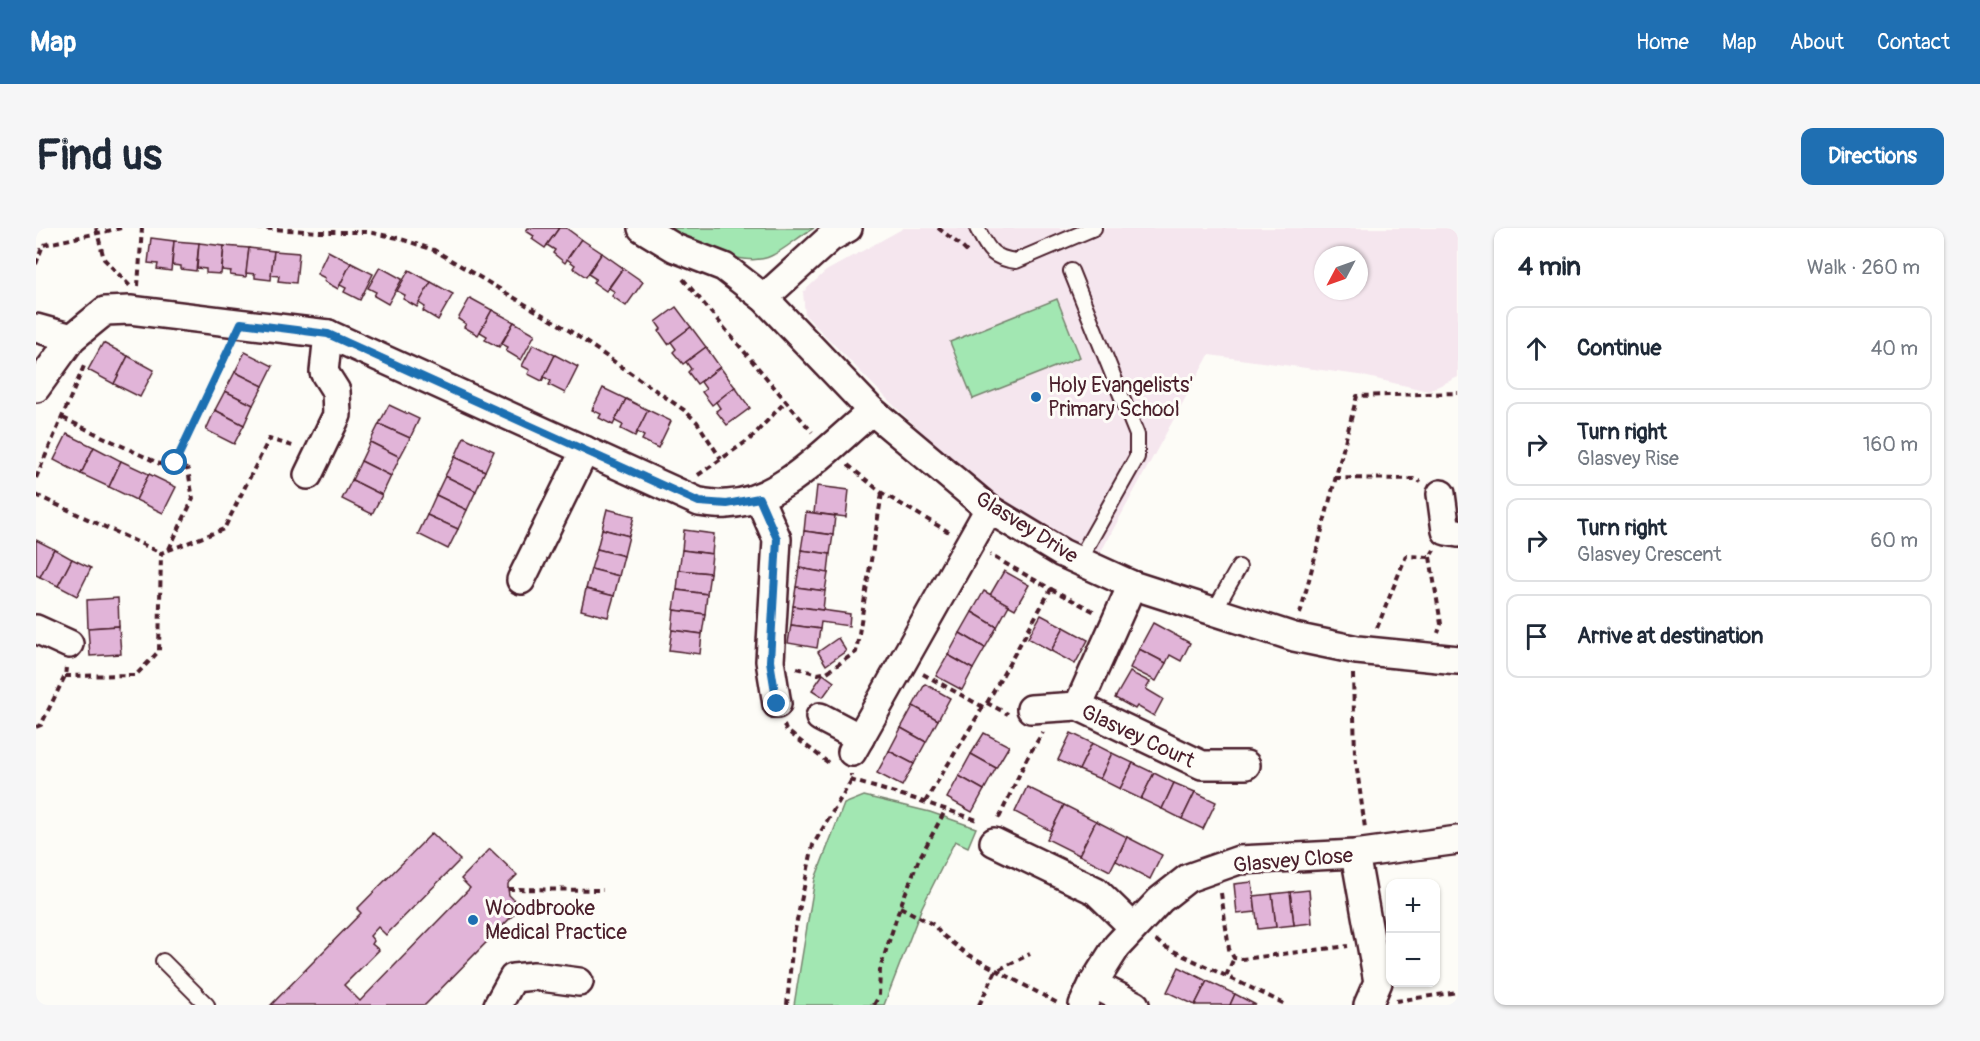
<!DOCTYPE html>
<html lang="en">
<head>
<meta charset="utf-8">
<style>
  :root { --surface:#fff; --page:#f6f6f7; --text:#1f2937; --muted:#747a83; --line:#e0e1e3; --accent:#1f6fb2 }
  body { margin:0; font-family:Pangolin,sans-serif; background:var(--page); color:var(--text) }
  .controls { position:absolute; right:18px; bottom:18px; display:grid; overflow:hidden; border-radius:12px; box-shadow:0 2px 4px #0004 }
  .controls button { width:54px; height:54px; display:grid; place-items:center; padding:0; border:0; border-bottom:2px solid var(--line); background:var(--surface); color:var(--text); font:30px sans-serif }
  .compass { position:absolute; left:1278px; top:18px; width:54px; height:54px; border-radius:50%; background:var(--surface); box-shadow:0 2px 4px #0004; rotate:229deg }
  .stop { position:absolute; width:18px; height:18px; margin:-14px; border:4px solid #1f6fb2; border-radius:50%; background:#fff }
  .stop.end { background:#1f6fb2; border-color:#fff; box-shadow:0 2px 6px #0008 }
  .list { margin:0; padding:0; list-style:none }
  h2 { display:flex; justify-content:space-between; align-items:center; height:78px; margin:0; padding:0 24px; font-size:26px }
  h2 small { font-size:20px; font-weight:400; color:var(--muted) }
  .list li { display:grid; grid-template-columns:39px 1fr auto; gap:18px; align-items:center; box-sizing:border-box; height:84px; margin:0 12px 12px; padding:0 12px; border:2px solid var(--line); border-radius:12px }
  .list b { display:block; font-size:22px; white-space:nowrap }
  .list p { margin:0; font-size:20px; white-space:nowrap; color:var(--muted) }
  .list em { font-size:20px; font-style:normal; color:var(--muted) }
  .icon { flex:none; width:33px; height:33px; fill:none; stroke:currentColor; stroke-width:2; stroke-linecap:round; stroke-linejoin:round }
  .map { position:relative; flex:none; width:1422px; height:777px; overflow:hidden; border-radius:12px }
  header { display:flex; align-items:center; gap:36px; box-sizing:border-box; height:84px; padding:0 30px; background:var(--accent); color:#fff }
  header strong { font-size:28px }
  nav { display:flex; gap:33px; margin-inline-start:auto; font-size:21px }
  .intro { display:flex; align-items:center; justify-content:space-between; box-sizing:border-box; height:144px; padding:0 36px }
  h1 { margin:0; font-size:42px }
  .button { padding:15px 27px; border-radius:12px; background:var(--accent); color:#fff; font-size:21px; font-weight:700 }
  main { display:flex; gap:36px; padding:0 36px }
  aside { flex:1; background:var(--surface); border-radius:12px; box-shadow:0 2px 4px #0004 }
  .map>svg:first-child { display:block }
  .built { fill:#f5e6ee; fill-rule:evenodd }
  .green { fill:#a2e7b2; stroke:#76836e; stroke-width:1.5 }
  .building { fill:#e1b4d8; stroke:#4a1f2b; stroke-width:1.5 }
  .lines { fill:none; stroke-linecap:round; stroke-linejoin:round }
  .lane-casing { stroke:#4a1f2b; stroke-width:18 }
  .street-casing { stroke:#4a1f2b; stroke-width:32 }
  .path { stroke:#4a1f2b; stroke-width:4; stroke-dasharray:6 4.5; stroke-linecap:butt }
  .lane { stroke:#fdfcf7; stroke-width:14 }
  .street { stroke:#fdfcf7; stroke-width:27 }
  .route { stroke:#1f6fb2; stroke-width:8 }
  .poi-dot { fill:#1f6fb2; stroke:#fdfcf7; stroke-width:2 }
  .labels { text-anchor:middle; stroke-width:6; stroke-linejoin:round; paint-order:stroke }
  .poi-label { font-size:21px; fill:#4a1f2b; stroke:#fdfcf7; text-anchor:start }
  .street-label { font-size:21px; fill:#4a1f2b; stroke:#fdfcf7 }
</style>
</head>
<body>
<header>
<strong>Map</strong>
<nav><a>Home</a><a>Map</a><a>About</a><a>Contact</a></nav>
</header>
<div class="intro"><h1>Find us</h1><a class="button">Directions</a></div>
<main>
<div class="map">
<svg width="1422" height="777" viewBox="0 0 1422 777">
  <rect width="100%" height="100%" fill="#fdfcf7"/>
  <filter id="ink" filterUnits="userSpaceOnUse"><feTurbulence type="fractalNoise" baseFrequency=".0167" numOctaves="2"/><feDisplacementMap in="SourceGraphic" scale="12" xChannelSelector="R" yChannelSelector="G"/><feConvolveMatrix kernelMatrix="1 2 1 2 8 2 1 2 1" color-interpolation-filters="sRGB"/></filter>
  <g filter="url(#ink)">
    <path class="built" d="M 868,0 L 1422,0 L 1422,149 L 1392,163 L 1323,147 L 1173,127 L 1062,329 L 1016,305 L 960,273 L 855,175 L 769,87 L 767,64 L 790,43 ZM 1287,27 L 1323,27 L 1323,63 L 1287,63 Z"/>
    <g class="green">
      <path d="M 623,0 L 778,0 C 763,8 750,21 735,28 C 706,42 650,12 623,0 Z"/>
      <polygon points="1021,71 1044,129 937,171 914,114"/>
      <polygon points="828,568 894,584 940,600 932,619 919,613 886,679 848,777 758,777 779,651 808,576"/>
    </g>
    <g class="building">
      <polygon points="492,0 523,0 509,20 496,11 498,8 490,3"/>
      <polygon points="523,0 530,0 545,11 529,35 517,25 519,22 511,17"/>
      <polygon points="115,10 138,13 135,43 121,41 122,36 112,35"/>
      <polygon points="545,11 566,25 550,49 537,40 539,37 531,31"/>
      <polygon points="138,13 163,15 160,43 145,41 145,38 136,37"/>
      <polygon points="163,15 188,18 185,46 170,45 170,41 161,40"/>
      <polygon points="188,18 213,20 210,49 194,47 195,43 186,42"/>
      <polygon points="213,20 238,23 235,52 219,50 219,46 210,45"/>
      <polygon points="238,23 263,25 260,55 242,53 243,48 235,47"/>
      <polygon points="292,23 315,35 302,61 288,53 289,50 281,46"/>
      <polygon points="566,25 587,40 570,63 557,54 560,51 552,46"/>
      <polygon points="315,35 337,46 324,72 308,64 310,60 304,57"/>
      <polygon points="344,39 366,51 352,76 338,68 340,64 332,60"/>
      <polygon points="587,40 607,54 590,78 576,68 579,64 573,60"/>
      <polygon points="373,42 395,54 381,79 367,71 369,67 361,63"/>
      <polygon points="395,54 417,66 402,92 387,83 389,79 383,75"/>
      <polygon points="434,70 456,82 442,107 428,99 430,96 422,91"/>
      <polygon points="640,79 655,99 632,116 623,103 625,101 620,94"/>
      <polygon points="456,82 478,94 463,119 449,112 451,108 444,104"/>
      <polygon points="478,94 499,106 485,132 470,123 472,119 466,116"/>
      <polygon points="655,99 670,119 647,136 637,124 640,121 635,114"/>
      <polygon points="67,115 92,128 78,156 52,142"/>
      <polygon points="497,116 519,127 506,153 492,146 494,142 486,138"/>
      <polygon points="670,119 684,139 661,156 652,144 655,141 650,134"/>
      <polygon points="209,124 237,138 227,158 199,144"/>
      <polygon points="519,127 542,139 529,165 513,157 515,153 508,149"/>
      <polygon points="92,128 118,142 104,169 78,156"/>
      <polygon points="684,139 699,159 676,177 666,164 670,161 665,154"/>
      <polygon points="199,144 227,158 217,177 189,163"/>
      <polygon points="699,159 714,180 691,197 680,183 684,180 680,174"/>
      <polygon points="567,160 590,171 577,197 563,190 565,186 556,182"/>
      <polygon points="189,163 217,177 208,197 179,182"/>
      <polygon points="590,171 612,182 599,208 585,201 587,197 579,193"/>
      <polygon points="353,177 383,191 374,210 343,196"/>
      <polygon points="179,182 208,197 198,216 170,202"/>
      <polygon points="612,182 635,193 622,220 606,212 608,208 601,204"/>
      <polygon points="343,196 374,210 364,229 334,214"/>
      <polygon points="31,206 58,219 45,246 18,232"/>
      <polygon points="428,209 458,223 449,243 419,229"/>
      <polygon points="334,214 364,229 355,248 325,233"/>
      <polygon points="58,219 85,233 73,259 45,246"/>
      <polygon points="419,229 449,243 440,263 409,248"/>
      <polygon points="85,233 113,246 100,272 73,259"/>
      <polygon points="325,233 355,248 346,267 316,252"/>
      <polygon points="113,246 140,259 127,285 100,272"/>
      <polygon points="409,248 440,263 431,282 400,267"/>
      <polygon points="316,252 346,267 336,286 306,271"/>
      <polygon points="781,258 813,262 810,289 778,285"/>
      <polygon points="400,267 431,282 422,301 391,287"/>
      <polygon points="571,281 598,288 593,308 566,301"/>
      <polygon points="770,284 799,288 797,307 768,303"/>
      <polygon points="391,287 422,301 412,321 382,306"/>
      <polygon points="566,301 593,308 588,328 561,321"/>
      <polygon points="648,302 678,306 676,326 646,322"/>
      <polygon points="768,303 797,307 794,326 765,322"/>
      <polygon points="0,312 18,321 4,349 0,347"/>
      <polygon points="18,321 36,331 22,358 4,349"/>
      <polygon points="561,321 588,328 583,348 555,341"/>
      <polygon points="646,322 676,326 674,345 643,342"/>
      <polygon points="765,322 794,326 792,345 763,340"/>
      <polygon points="36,331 55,340 41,368 22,358"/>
      <polygon points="763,340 792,345 789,363 760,359"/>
      <polygon points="555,341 583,348 578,368 550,361"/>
      <polygon points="643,342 674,345 671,366 641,362"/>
      <polygon points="968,343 993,357 979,381 954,367"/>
      <polygon points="760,359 789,363 787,382 757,378"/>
      <polygon points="550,361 578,368 572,389 545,382"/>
      <polygon points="641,362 671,366 669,386 638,382"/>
      <polygon points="948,363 973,377 961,399 936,384"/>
      <polygon points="82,370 83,398 52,400 51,372"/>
      <polygon points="757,378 814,386 813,398 785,394 784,401 755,397"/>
      <polygon points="638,382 669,386 666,406 636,402"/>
      <polygon points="936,384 961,399 949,420 924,405"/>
      <polygon points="1005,387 1028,399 1015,423 992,410"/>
      <polygon points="1117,395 1154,415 1145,433 1134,427 1130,435 1103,421"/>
      <polygon points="755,397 784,401 781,420 752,415"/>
      <polygon points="83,398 85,426 54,428 52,400"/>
      <polygon points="1028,399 1052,412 1039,436 1015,423"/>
      <polygon points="636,402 666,406 664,426 633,422"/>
      <polygon points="924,405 949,420 937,441 912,427"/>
      <polygon points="802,410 810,423 790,437 782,424"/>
      <polygon points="1103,421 1130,435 1120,453 1094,440"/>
      <polygon points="912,427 937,441 926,462 900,448"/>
      <polygon points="1094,444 1114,454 1110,461 1127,471 1118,488 1101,478 1099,481 1079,470"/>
      <polygon points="787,446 798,454 787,469 776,462"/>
      <polygon points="889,456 914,470 902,492 877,478"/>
      <polygon points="877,478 902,492 890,514 865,500"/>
      <polygon points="865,500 890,514 878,536 853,523"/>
      <polygon points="948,505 973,518 960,540 935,526"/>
      <polygon points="1035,505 1056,515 1043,542 1022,532"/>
      <polygon points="1056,515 1076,525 1064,551 1043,542"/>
      <polygon points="853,523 878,536 866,558 841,545"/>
      <polygon points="1076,525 1097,535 1084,561 1064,551"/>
      <polygon points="935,526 960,540 948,562 923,548"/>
      <polygon points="1097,535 1118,545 1105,571 1084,561"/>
      <polygon points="1118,545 1138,555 1126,581 1105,571"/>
      <polygon points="923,548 948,562 936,584 911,570"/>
      <polygon points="1138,555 1159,564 1146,591 1126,581"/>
      <polygon points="991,559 1028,577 1015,603 979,584"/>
      <polygon points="1159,564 1180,574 1167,601 1146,591"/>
      <polygon points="1028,577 1060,593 1043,627 1011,611"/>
      <polygon points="1060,593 1091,609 1074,643 1043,627"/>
      <polygon points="396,605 424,632 350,707 342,699 334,708 338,713 336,716 343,722 308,757 324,773 434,660 425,651 454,621 481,647 472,656 472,661 473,667 485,679 389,777 235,777 325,685 321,681"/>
      <polygon points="1091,609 1126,627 1114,651 1080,633"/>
      <polygon points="1216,654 1220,684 1201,686 1198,656"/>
      <polygon points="1273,662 1276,695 1258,697 1254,664"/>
      <polygon points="1254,664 1258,697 1240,699 1236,666"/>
      <polygon points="1236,666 1240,699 1222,701 1218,668"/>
      <polygon points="1143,739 1171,753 1159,777 1131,764"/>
      <polygon points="1171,753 1199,766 1194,777 1159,777"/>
      <polygon points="1199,766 1220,777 1194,777"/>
    </g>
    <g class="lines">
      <defs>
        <g id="lane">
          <path d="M 941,0 C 952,21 955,30 980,33 L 1058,0"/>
          <polyline points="1035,43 1101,207 1101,229 1043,332"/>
          <polyline points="1178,383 1203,339"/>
          <polyline points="127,733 171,777"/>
        </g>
        <g id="street">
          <polyline points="606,0 639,20 688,39 728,70 835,182 953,281 1026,325 1096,357 1258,409 1321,422 1422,432"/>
          <polyline points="728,70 794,10 812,0"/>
          <polyline points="0,100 36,110"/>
          <path d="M 0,160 L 36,110 L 69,83 L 94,82 L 292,106 L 663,274 C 672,275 682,277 691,276 C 743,274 790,222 828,190 L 835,182"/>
          <polyline points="272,247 301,187 300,163 288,144 292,106"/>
          <polyline points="1405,266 1410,303 1422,305"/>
          <polyline points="723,270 741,311 734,433 741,476"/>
          <polyline points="485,352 549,222"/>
          <polyline points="0,401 33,416"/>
          <polyline points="1042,478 1096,357"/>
          <polyline points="995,481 1042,478 1166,537 1210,537"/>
          <polyline points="784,489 824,510"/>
          <polyline points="816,524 953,281"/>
          <polyline points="958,614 1060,663 1097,699"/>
          <polyline points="1319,626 1342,754 1332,777"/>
          <polyline points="1057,756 1099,777"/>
          <polyline points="462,777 477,750 498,748 543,754"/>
          <polyline points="1047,777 1057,756 1081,718 1124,672 1152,650 1203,632 1319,626 1422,612"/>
        </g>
      </defs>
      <use href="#lane" class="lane-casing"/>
      <use href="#street" class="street-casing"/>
      <g class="path">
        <polyline points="60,0 68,31 94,58"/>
        <polyline points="220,0 284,4 332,4 362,10 398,22 534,103 648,182 661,194 685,231"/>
        <polyline points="902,0 923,16 933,26"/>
        <polyline points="0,36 7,17 85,0"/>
        <polyline points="647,51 776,204"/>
        <polyline points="102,58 106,0"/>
        <polyline points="27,190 124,236 139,235"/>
        <polyline points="812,237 846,265 913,304"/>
        <polyline points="662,247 714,211 750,173"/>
        <polyline points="0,250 48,138"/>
        <polyline points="1299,250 1379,251 1385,254"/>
        <polyline points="0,267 125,325"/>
        <polyline points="133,321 157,271 152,242 139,235 195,118"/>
        <polyline points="1394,329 1405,396 1402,405"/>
        <polyline points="1015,361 1059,384"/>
        <polyline points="1264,386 1321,168 1422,165"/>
        <polyline points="1341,400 1370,328 1394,329 1398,322"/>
        <polyline points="761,440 782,446 791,444 820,424 846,265"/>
        <polyline points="887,446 947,479 951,475 972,486"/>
        <polyline points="1317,446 1319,527 1329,600"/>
        <polyline points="29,448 100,447 123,423 125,325 188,301 233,211 260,219"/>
        <polyline points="951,475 1015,361 954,327"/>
        <polyline points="748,497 750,502 794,536"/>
        <polyline points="0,499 5,497 29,448 30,440"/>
        <polyline points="814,552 876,570 944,593"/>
        <polyline points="889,574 947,479"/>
        <polyline points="963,590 991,530 1007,504"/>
        <polyline points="472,661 567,662"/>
        <polyline points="1185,665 1193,721 1198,730 1206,731 1312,718"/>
        <polyline points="864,679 898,697 904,705 929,725 1023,776"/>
        <polyline points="1120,712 1127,718 1251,777"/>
        <polyline points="1190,748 1198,730"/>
        <polyline points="1360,773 1422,764"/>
        <polyline points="751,777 757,711 777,617 815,553 815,546"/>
        <polyline points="838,777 843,768 844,741 864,679 883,631 909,583"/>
        <polyline points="943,777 960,743 994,726"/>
      </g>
      <use href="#lane" class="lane"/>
      <use href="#street" class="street"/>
    </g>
  </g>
  <g class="lines" filter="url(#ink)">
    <polyline class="route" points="139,235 205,95 292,106 663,274 691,276 723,270 741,311 734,433 741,476"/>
  </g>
  <g class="poi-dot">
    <circle cx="1000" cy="169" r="6"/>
    <circle cx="437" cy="692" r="6"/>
  </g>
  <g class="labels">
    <g class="poi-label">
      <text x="1012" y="164">Holy Evangelists'<tspan x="1012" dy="24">Primary School</tspan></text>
      <text x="449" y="687">Woodbrooke<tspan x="449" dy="24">Medical Practice</tspan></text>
    </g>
    <g class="street-label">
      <text transform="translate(991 299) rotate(32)" y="7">Glasvey Drive</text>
      <text transform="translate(1102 508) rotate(25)" y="7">Glasvey Court</text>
      <text transform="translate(1257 632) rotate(-5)" y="7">Glasvey Close</text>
    </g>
  </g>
</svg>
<div class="controls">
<button>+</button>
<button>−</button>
</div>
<svg class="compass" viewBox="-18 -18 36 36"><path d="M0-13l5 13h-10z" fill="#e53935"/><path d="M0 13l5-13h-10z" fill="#747a83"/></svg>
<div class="stop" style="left:139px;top:235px"></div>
<div class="stop end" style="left:741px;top:476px"></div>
</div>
<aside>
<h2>4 min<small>Walk · 260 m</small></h2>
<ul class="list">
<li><svg class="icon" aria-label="ahead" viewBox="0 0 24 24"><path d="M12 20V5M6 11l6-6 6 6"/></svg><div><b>Continue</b></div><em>40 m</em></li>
<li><svg class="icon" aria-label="right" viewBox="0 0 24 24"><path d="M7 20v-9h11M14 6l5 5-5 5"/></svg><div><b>Turn right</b><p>Glasvey Rise</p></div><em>160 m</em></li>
<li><svg class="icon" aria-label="right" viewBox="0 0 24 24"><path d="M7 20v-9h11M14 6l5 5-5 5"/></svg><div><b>Turn right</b><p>Glasvey Crescent</p></div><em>60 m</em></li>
<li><svg class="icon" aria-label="arrive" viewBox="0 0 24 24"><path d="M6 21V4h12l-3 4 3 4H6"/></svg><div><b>Arrive at destination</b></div></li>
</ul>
</aside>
</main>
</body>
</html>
